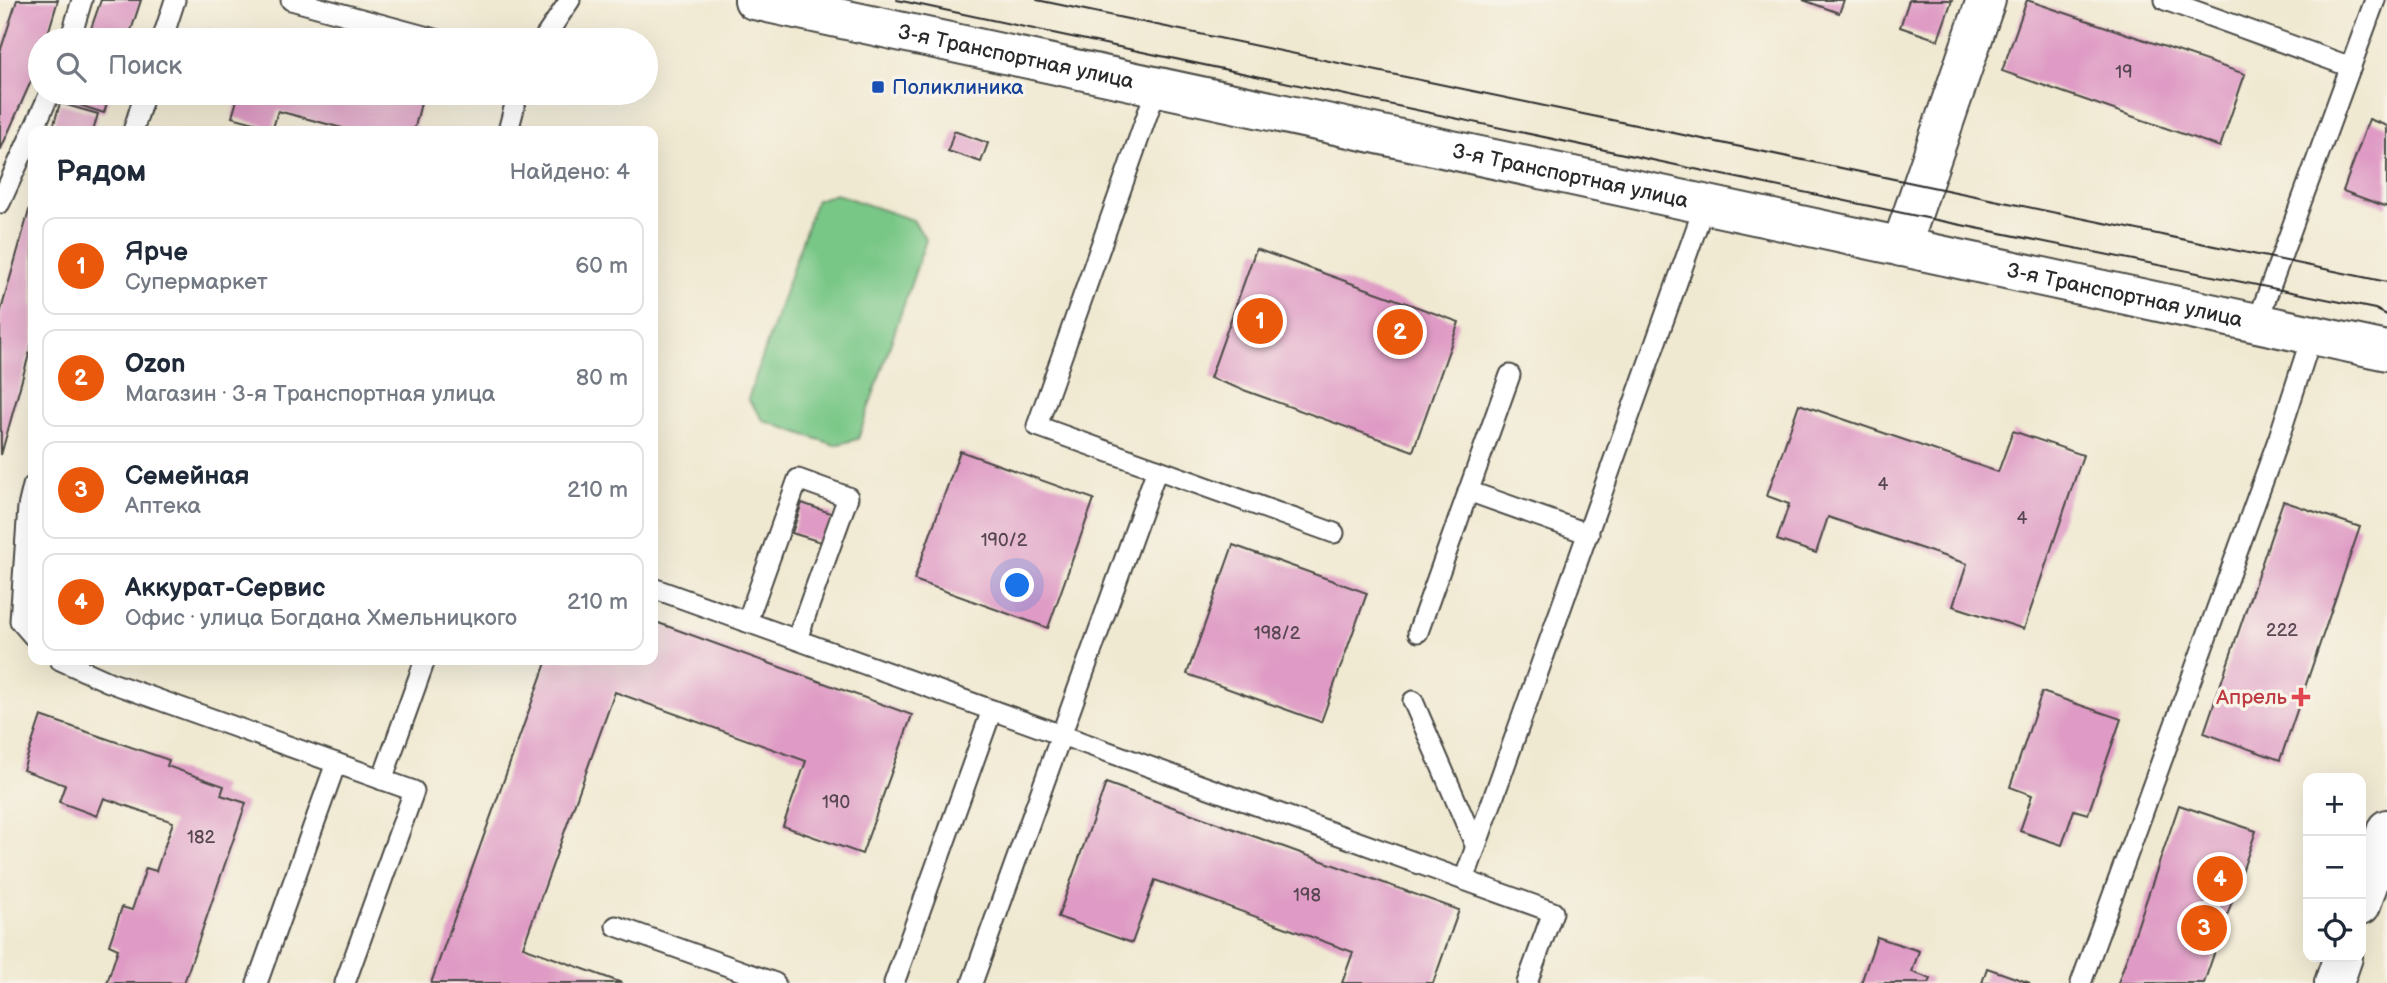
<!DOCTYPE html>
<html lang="ru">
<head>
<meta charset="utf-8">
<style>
  :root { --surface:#fff; --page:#f6f6f7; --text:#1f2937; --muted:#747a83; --line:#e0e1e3; --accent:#ea580c }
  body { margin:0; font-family:"Balsamiq Sans",sans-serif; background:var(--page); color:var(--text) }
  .controls { position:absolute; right:21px; bottom:21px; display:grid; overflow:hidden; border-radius:14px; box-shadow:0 7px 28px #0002 }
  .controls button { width:63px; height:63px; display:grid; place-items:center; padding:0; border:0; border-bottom:2px solid var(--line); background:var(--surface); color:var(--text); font:35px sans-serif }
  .you { position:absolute; left:1018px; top:586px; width:24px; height:24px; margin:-18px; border:5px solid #fff; border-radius:50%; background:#1a73e8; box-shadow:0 0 0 10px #1a73e833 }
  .badge { display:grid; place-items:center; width:46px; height:46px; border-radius:50%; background:var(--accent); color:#fff; font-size:23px; font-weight:700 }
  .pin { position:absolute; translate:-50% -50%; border:4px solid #fff; box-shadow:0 2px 7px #0006 }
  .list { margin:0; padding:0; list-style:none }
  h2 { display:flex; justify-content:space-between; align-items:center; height:91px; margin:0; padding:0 28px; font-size:30px }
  h2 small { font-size:23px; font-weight:400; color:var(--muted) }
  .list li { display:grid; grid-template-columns:46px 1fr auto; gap:21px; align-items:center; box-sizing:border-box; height:98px; margin:0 14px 14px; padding:0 14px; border:2px solid var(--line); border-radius:14px }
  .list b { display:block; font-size:26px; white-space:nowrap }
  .list p { margin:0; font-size:23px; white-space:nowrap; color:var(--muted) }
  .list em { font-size:23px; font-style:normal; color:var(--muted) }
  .icon { flex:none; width:38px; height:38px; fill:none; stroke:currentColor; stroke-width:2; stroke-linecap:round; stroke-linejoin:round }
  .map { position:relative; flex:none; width:2387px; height:983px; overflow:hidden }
  .search { position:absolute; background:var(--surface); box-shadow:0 7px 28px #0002; left:28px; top:28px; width:630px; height:77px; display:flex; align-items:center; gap:18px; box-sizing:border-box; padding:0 24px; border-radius:38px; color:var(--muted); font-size:26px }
  .panel { position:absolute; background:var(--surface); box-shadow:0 7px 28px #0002; left:28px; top:126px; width:630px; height:539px; border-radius:14px }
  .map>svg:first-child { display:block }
  .green { fill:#79c787; stroke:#527959; stroke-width:2 }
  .building { fill:#df9bc5 }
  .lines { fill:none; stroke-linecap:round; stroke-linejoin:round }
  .service-casing { stroke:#494844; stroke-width:23 }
  .minor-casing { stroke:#494844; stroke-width:42 }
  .secondary-casing { stroke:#494844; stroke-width:42 }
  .primary-casing { stroke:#494844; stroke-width:42 }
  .service { stroke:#fff; stroke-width:19 }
  .minor { stroke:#fff; stroke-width:38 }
  .secondary { stroke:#fff; stroke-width:38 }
  .primary { stroke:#fff; stroke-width:38 }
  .tram { stroke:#2b2b2b; stroke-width:2 }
  .transit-dot { fill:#1a4fb4; stroke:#f7f3e8; stroke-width:2.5 }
  .health-dot { fill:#e0444e; stroke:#f7f3e8; stroke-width:2.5 }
  .labels { text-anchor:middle; stroke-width:7; stroke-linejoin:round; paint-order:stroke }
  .number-label { font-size:18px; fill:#584752 }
  .street-label { font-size:21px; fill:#2b2b2b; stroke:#f7f3e8 }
  .transit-label { font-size:21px; fill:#164399; stroke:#f7f3e8; text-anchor:start }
  .health-label { font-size:21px; fill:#be3a42; stroke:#f7f3e8; text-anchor:end }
</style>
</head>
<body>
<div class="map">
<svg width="2387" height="983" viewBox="0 0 2387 983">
  <rect width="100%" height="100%" fill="#f7f3e8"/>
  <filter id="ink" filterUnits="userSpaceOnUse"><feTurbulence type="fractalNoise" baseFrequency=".0143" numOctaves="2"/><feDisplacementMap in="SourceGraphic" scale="14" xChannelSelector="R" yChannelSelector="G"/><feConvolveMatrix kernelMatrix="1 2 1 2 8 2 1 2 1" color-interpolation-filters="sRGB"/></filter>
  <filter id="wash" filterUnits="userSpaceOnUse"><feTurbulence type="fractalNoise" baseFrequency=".00686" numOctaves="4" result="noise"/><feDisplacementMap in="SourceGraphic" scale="28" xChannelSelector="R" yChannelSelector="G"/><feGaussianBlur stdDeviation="1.57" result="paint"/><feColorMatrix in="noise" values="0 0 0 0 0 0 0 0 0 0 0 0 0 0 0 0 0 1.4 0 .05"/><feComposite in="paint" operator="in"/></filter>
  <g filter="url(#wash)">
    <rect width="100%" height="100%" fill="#f0e9d2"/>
    <polygon class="green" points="836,194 913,220 926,240 858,439 835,445 764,421 748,399 816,200"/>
    <g id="blocks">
      <g class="building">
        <polygon points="17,0 58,0 46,40 40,40 40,61 0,151 0,52"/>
        <polygon points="101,0 141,0 128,40 87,40"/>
        <polygon points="1803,0 1844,0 1839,13"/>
        <polygon points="1909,0 1952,0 1938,40 1900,27"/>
        <polygon points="2027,0 2245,74 2220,147 2002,71"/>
        <polygon points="209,31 239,39 239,40 206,40"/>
        <polygon points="70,93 110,93 104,113 67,101"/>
        <polygon points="215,93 394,93 393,95 421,103 414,131 341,131 342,128 278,111 273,128 232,117 237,100"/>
        <polygon points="60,103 98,114 93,131 52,131"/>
        <polygon points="2369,119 2387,126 2387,207 2343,191"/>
        <polygon points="954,131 988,143 981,162 948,151"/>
        <polygon points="32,200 33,340 1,455 0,314"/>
        <polygon points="1256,249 1459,322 1413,451 1210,378"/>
        <polygon points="1799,404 1998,472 2013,431 2083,455 2024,629 1953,606 1967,564 1828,517 1816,553 1777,540 1789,504 1767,496"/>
        <polygon points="960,451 1094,499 1048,628 914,580"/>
        <polygon points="2283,501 2360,527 2280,760 2204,733"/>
        <polygon points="802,503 833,514 824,543 792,533"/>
        <polygon points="1233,545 1367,593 1321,722 1187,674"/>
        <polygon points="653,621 912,715 862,854 783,826 806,761 615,692 523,947 622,983 431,983 547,660 653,660"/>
        <polygon points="2042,692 2121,719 2088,814 2074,810 2062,845 2020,831 2032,795 2010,787"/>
        <polygon points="41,716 169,760 167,766 224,786 221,795 246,803 184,983 107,983 118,949 109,945 122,907 132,910 146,868 156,871 173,822 104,798 97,816 59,802 65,785 23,770"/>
        <polygon points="1106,783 1459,910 1433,983 1342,983 1353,952 1155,880 1132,943 1058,917"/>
        <polygon points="2179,805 2256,831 2204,983 2118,983"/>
        <polygon points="1877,937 1919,951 1912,972 1931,979 1929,983 1861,983"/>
        <polygon points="1987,968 2030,983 1982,983"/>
      </g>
    </g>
  </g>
  <g filter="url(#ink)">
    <use href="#blocks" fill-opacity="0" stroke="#494844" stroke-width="2"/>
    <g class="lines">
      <defs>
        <g id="service">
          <polyline points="291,0 439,40"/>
          <polyline points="2165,0 2351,67"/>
          <polyline points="70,40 82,0"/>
          <polyline points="162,40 175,0"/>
          <polyline points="543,40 570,0"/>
          <polyline points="1157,87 1037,426 1334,533"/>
          <polyline points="133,131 145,93"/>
          <polyline points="508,131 518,93"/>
          <polyline points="0,203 50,93"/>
          <polyline points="2257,323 2375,0"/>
          <polyline points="33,486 28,507 20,621 33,636"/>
          <polyline points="1468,491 1589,534"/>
          <polyline points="653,588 1464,880"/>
          <polyline points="747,622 798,479 848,497 797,639"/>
          <polyline points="1418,632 1510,375"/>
          <polyline points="60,660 109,682 414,791 345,983"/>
          <polyline points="1413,701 1476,847"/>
          <polyline points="382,780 425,660"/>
          <polyline points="616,926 775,983"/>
          <polyline points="257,983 336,763"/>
          <polyline points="894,983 992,710"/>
          <polyline points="972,983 1157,469"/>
          <polyline points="1527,983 1553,912 1464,880 1705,204"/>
          <polyline points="2081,983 2279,437 2312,335"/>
        </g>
        <polyline id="minor" points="1901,247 1986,0"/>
        <g id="secondary">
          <path id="s1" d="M 754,0 L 2387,351"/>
        </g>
        <g id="primary">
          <polyline points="2361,905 2387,829"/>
          <polyline points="2334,983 2343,957"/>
        </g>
      </defs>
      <use href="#service" class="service-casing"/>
      <use href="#minor" class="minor-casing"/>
      <use href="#secondary" class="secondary-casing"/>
      <use href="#primary" class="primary-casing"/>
      <use href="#service" class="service"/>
      <use href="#minor" class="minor"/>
      <use href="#secondary" class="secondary"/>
      <use href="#primary" class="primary"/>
      <g class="tram">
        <polyline points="897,0 1912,215 2375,309 2387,315"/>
        <polyline points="1037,0 2387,282"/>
      </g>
    </g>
  </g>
  <rect class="transit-dot" x="871" y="80" width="14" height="14" rx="3.5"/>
  <path class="health-dot" d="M2297.5 686.5h7v7h7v7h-7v7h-7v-7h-7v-7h7z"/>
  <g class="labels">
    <g class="number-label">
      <text x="2124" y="78">19</text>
      <text x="1883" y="490">4</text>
      <text x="2022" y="524">4</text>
      <text x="1004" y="546">190/2</text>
      <text x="2282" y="636">222</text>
      <text x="1277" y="639">198/2</text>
      <text x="836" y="808">190</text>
      <text x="201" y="843">182</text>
      <text x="1307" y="901">198</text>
    </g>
    <g class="street-label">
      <text dy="7" stroke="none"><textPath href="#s1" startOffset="268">3-я Транспортная улица</textPath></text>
      <text dy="7" stroke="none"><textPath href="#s1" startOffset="835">3-я Транспортная улица</textPath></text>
      <text dy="7" stroke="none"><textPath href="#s1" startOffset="1402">3-я Транспортная улица</textPath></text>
    </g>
    <g class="transit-label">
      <text x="892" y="94">Поликлиника</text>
    </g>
    <g class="health-label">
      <text x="2287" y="704">Апрель</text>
    </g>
  </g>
</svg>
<div class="controls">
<button>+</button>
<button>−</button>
<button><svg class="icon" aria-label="locate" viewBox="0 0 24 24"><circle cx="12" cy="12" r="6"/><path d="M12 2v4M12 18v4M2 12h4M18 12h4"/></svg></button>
</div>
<div class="you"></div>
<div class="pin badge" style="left:1260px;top:321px">1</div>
<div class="pin badge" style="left:1400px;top:332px">2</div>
<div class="pin badge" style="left:2204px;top:928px">3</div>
<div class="pin badge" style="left:2220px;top:879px">4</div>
<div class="search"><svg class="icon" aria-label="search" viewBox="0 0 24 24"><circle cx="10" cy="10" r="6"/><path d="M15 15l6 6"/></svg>Поиск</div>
<section class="panel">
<h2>Рядом<small>Найдено: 4</small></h2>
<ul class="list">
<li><span class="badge">1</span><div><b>Ярче</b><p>Супермаркет</p></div><em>60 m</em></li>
<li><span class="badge">2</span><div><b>Ozon</b><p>Магазин · 3-я Транспортная улица</p></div><em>80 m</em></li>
<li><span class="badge">3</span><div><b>Семейная</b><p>Аптека</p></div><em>210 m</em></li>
<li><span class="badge">4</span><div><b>Аккурат-Сервис</b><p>Офис · улица Богдана Хмельницкого</p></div><em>210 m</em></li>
</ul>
</section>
</div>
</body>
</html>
